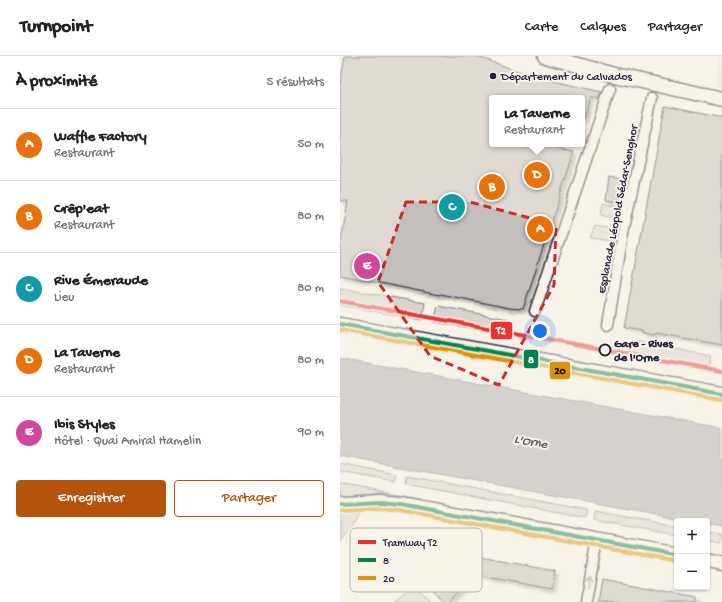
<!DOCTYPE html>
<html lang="fr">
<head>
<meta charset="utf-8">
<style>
  :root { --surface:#fff; --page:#f2f2f2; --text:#222; --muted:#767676; --line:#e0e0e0; --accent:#b45309 }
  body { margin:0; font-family:"Gochi Hand",sans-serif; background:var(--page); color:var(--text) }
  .controls { position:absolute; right:12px; bottom:12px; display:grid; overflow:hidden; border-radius:4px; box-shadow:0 1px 3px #0004 }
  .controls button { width:36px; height:36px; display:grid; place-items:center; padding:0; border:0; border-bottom:1px solid var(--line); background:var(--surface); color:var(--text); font:20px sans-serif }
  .you { position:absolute; left:200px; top:275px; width:14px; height:14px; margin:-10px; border:3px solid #fff; border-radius:50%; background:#1a73e8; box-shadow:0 0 0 6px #1a73e833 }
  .badge { display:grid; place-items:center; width:26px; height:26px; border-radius:50%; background:var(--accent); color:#fff; font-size:13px; font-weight:700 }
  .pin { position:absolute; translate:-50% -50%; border:2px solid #fff; box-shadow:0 1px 4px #0006 }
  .popup { position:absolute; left:149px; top:39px; width:96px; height:52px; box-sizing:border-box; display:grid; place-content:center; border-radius:4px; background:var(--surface); filter:drop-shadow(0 1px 3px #0005); font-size:13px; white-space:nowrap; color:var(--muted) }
  .popup b { font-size:15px; color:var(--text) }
  .popup::after { content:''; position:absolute; left:50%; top:100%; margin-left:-8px; border:8px solid transparent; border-top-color:var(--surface) }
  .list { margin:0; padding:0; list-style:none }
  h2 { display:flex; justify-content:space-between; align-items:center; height:52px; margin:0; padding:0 16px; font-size:17px }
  h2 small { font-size:13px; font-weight:400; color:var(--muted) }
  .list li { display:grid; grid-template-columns:26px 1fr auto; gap:12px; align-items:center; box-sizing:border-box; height:72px; padding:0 16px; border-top:1px solid var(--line) }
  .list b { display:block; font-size:15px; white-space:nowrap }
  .list p { margin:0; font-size:13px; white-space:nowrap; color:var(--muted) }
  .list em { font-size:13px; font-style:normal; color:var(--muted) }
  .actions { display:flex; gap:8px; padding:12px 16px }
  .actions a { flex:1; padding:9px 0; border:1px solid var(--accent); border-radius:4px; text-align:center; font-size:14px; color:var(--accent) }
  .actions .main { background:var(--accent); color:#fff }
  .map { position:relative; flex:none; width:382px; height:546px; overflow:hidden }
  header { display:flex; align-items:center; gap:24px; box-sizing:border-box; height:56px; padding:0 20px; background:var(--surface); border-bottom:1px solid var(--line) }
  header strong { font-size:19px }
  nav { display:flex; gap:22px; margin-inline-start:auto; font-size:14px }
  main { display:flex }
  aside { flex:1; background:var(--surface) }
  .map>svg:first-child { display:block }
  .built { fill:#e7e3db }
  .green { fill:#d8d5cf; stroke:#7d7c85 }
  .water { fill:#aeabad; stroke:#76747f }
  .building { fill:#c2bfbd; stroke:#22223b; filter:url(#shadow) }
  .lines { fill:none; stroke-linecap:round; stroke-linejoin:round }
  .street-casing { stroke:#22223b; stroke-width:13 }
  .secondary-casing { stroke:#22223b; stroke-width:17 }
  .street { stroke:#f7f3e8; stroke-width:10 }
  .secondary { stroke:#f7f3e8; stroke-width:14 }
  .bus-1-casing { stroke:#f7f3e8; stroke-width:7 }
  .bus-2-casing { stroke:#f7f3e8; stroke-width:7 }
  .bus-1 { stroke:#00804b; stroke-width:4 }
  .bus-2 { stroke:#e09006; stroke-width:4 }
  .tram-1-casing { stroke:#f7f3e8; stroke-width:7 }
  .tram-1 { stroke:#e73331; stroke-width:4 }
  .oneway { stroke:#97959a }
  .marked { fill:none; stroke:#d62828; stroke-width:3; stroke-dasharray:8 5; stroke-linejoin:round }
  .poi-dot { fill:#22223b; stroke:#f7f3e8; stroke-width:1.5 }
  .stop-dot { fill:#f7f3e8; stroke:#22223b; stroke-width:2 }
  .labels { text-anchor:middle; stroke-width:4; stroke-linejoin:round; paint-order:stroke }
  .poi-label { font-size:12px; fill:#22223b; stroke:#f7f3e8; text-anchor:start }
  .street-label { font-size:12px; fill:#22223b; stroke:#f7f3e8 }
  .stop-label { font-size:12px; font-weight:bold; fill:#22223b; stroke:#f7f3e8; text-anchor:start }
  .water-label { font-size:13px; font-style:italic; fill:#535263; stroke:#f7f3e8 }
  .key { fill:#f7f3e8; stroke:#b7b4b4; stroke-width:1 }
  .key-label { font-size:11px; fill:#22223b }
  .line-badge { stroke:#f7f3e8; stroke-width:1.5 }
  .badge-label { font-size:11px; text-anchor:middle; font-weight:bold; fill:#fff }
  .pale-badge-label { font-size:11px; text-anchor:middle; font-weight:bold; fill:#111 }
</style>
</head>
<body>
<header>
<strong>Turnpoint</strong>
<nav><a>Carte</a><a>Calques</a><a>Partager</a></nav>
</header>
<main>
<aside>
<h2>À proximité<small>5 résultats</small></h2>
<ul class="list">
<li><span class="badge" style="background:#e8710a">A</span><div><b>Waffle Factory</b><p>Restaurant</p></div><em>50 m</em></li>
<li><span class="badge" style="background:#e8710a">B</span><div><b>Crêp'eat</b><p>Restaurant</p></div><em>80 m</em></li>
<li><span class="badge" style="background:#0f9aa8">C</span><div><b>Rive Émeraude</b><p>Lieu</p></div><em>80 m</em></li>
<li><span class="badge" style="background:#e8710a">D</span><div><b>La Taverne</b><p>Restaurant</p></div><em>80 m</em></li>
<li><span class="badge" style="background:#d1479c">E</span><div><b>Ibis Styles</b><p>Hôtel · Quai Amiral Hamelin</p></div><em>90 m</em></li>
</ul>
<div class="actions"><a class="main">Enregistrer</a><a>Partager</a></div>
</aside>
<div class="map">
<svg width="382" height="546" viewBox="0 0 382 546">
  <defs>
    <filter id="shadow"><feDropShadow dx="3.5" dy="3.5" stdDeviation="1" flood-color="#0004"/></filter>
  </defs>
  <rect width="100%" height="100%" fill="#f7f3e8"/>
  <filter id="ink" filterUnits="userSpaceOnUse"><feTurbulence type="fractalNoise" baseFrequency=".025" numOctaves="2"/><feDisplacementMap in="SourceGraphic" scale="8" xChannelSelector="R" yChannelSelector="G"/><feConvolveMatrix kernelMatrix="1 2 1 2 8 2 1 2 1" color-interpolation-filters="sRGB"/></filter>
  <g filter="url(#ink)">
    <polygon class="built" points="381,0 382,0 382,31 375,29"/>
    <g class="green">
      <polygon points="263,147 279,151 276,163 261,159"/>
      <polygon points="255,170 273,173 271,185 250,182"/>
      <polygon points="0,232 85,247 82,264 0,249"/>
      <polygon points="98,250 168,263 164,278 94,266"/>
      <polygon points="295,285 371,300 367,315 292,302"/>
      <polygon points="0,408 57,419 56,426 0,416"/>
      <polygon points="67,420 247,454 245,462 66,428"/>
      <polygon points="0,428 81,443 81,447 0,443"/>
      <polygon points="0,454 18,455 13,468 0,485"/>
      <polygon points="255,455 337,470 337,479 254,464"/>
      <polygon points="367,476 382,478 382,487 367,484"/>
      <polygon points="73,529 76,530 91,546 56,546 56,543"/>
    </g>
    <polygon class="water" points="0,302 382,372 382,470 367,467 367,465 355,465 0,400"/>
    <g class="building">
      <polygon points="5,0 135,0 195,21 262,36 260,42 251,42 244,63 242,63 242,42 152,42 152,88 190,88 234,96 183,253 169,252 100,238 99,239 0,219 0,191 8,145 0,145 0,29"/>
      <polygon points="325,50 382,62 382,289 316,277 315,279 303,277 303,275 284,272"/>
      <polygon points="269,121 282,123 278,146 266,144"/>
      <polygon points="129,499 215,515 212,533 135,519 107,546 104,546 93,534"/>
      <polygon points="262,523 357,541 357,546 258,546"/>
    </g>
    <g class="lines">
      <defs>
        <g id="street">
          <polyline points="195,255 270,33"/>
          <polyline points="268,269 284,171 312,42"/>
          <polyline points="246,546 257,484"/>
        </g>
        <g id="secondary">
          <polyline points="205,0 274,19 382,43"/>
          <polyline points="0,269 382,338"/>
          <polyline points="0,448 40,446 61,448 337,499"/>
          <polyline points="367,505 382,508"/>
        </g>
      </defs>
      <use href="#street" class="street-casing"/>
      <use href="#secondary" class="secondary-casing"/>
      <use href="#street" class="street"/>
      <use href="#secondary" class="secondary"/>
      <defs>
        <g id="bus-1">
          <polyline points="0,268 382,338"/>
          <polyline points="0,448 40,446 61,448 337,499"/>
        </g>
        <g id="bus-2">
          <polyline points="0,274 381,344"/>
          <polyline points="0,454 40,452 60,454 336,505"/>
        </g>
      </defs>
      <use href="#bus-1" class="bus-1-casing"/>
      <use href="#bus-2" class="bus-2-casing"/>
      <use href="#bus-1" class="bus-1"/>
      <use href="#bus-2" class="bus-2"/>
      <defs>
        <polyline id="tram-1" points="0,245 382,315"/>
      </defs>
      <use href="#tram-1" class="tram-1-casing"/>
      <use href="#tram-1" class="tram-1"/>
    </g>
    <defs><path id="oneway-shaft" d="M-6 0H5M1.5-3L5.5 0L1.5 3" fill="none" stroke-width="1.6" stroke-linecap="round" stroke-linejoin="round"/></defs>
    <use class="oneway" href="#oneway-shaft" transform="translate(249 526) rotate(-80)"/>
  </g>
  <path d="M0 0H382V546H0ZM 66,146 L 130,146 L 216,169 L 214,229 L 159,329 L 90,300 L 38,226 Z" fill="#f7f3e8" fill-opacity=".55" fill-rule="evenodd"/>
  <path class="marked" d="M 66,146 L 130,146 L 216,169 L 214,229 L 159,329 L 90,300 L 38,226 Z"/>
  <circle class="poi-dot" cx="153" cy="20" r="4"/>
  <circle class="stop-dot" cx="265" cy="294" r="5.5"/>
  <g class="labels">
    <g class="poi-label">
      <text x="161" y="24">Département du Calvados</text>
    </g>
    <g class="street-label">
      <text transform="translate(277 153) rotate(-79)" y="4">Esplanade Léopold Sédar-Senghor</text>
    </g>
    <g class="stop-label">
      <text x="274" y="291">Gare - Rives<tspan x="274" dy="14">de l'Orne</tspan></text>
    </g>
    <g class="water-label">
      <text transform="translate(191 384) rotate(10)" y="5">L'Orne</text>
    </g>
  </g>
  <rect x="10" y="472" width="132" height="64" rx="6" class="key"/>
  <rect x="18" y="484" width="18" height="4" fill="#e73331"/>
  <rect x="18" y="502" width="18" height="4" fill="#00804b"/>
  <rect x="18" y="520" width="18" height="4" fill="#e09006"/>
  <g class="key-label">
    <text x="43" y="490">Tramway T2</text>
    <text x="43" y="508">8</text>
    <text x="43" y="526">20</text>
  </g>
  <g class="line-badge">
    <rect x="150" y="265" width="23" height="19" rx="4" fill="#e73331"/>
    <rect x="183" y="293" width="16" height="20" rx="4" fill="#00804b"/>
    <rect x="209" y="305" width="22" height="19" rx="4" fill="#e09006"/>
  </g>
  <g class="badge-label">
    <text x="161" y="278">T2</text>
    <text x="191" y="307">8</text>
  </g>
  <g class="pale-badge-label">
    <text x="220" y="318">20</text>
  </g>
</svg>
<div class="controls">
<button>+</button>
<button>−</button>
</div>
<div class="you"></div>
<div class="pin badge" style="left:200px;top:173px;background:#e8710a">A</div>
<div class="pin badge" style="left:152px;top:131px;background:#e8710a">B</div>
<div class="pin badge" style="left:112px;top:151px;background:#0f9aa8">C</div>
<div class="pin badge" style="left:197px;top:119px;background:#e8710a">D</div>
<div class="popup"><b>La Taverne</b>Restaurant</div>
<div class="pin badge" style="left:27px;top:210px;background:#d1479c">E</div>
</div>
</main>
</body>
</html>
